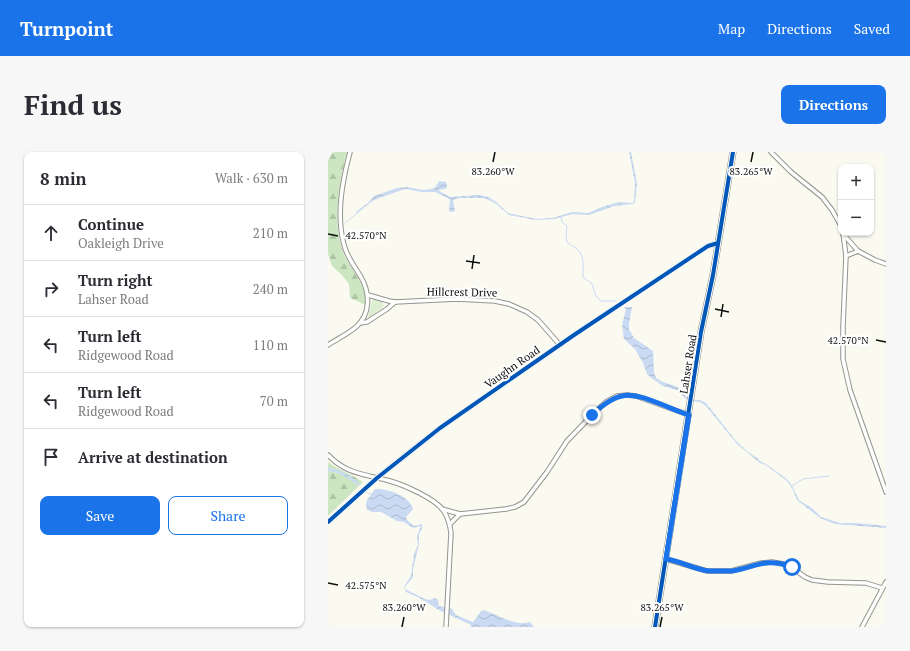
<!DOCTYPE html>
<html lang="en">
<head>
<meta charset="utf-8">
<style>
  :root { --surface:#fff; --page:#f7f7f7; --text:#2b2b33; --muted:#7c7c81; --line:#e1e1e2; --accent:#1a73e8 }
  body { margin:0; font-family:"PT Serif",serif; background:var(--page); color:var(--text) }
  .controls { position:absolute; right:12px; top:12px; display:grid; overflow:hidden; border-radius:8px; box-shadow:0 1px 3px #0004 }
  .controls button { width:36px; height:36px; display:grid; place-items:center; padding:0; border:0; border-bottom:1px solid var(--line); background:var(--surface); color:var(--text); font:20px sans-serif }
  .stop { position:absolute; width:12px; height:12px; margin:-9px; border:3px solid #1a73e8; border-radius:50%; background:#fff }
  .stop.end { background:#1a73e8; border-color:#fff; box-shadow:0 1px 4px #0008 }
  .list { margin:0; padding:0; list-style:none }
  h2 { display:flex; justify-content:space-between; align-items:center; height:52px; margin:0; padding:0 16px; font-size:17px }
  h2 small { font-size:13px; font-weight:400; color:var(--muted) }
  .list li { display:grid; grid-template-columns:26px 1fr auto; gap:12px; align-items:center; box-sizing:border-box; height:56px; padding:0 16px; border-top:1px solid var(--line) }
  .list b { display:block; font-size:15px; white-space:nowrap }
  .list p { margin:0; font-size:13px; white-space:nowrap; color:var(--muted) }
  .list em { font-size:13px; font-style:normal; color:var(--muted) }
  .actions { display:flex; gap:8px; padding:12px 16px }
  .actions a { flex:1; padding:9px 0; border:1px solid var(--accent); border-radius:8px; text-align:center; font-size:14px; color:var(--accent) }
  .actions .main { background:var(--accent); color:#fff }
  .icon { flex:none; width:22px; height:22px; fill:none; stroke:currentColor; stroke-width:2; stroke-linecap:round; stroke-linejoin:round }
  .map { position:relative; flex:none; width:558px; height:475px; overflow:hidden; border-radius:8px }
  header { display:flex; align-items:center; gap:24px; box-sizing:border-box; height:56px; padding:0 20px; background:var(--accent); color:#fff }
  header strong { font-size:19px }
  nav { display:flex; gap:22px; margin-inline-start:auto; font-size:14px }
  .intro { display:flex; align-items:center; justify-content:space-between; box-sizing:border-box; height:96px; padding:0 24px }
  h1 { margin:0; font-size:28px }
  .button { padding:10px 18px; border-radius:8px; background:var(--accent); color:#fff; font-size:14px; font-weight:700 }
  main { display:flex; gap:24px; padding:0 24px }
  aside { flex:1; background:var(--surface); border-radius:8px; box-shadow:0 1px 3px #0004 }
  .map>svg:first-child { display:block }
  .grass { fill:#ddefd2 }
  .forest { fill:url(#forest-firs) }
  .water { fill:url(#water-waves) }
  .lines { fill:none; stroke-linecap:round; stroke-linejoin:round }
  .stream { stroke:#c9daf2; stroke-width:1 }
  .street-casing { stroke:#949490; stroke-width:5.5 }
  .secondary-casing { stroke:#8a8a86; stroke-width:7 }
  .street { stroke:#fefefd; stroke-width:3.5 }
  .secondary { stroke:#f2f4e8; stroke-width:5 }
  .cycleway-casing { stroke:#fff; stroke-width:6 }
  .cycleway { stroke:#0057b8; stroke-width:4 }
  .route { stroke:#1a73e8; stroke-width:5 }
  .ticks { fill:none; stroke:#0d0d0d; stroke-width:1.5 }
  .labels { text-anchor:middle; stroke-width:4; stroke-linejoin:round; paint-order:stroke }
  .street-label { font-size:11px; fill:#0d0d0d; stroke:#fff }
  .ticks-label { font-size:10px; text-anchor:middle; fill:#0d0d0d; stroke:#fff; stroke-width:4; stroke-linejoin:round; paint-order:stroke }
</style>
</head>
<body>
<header>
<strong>Turnpoint</strong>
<nav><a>Map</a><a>Directions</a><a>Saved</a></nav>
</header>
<div class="intro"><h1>Find us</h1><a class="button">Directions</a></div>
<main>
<aside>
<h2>8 min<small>Walk · 630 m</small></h2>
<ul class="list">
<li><svg class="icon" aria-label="ahead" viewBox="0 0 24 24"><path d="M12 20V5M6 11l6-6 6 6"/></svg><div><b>Continue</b><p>Oakleigh Drive</p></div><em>210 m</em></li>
<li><svg class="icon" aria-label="right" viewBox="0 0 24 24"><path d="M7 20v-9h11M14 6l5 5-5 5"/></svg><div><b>Turn right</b><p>Lahser Road</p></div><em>240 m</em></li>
<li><svg class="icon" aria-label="left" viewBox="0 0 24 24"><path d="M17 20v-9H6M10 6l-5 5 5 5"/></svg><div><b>Turn left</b><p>Ridgewood Road</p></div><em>110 m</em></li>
<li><svg class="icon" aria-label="left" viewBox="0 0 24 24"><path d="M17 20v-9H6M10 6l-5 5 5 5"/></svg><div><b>Turn left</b><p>Ridgewood Road</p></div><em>70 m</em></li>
<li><svg class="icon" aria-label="arrive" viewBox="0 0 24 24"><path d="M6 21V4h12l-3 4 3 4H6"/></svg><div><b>Arrive at destination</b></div></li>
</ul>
<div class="actions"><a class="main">Save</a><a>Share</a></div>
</aside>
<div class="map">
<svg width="558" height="475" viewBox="0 0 558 475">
  <defs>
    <pattern id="forest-firs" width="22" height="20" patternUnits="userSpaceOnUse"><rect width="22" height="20" fill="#cbe6c1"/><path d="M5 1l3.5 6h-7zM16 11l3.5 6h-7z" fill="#adc4a5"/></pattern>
    <pattern id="water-waves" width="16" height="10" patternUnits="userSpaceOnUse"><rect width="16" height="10" fill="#c9daf2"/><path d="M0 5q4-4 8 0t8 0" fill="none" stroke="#abbace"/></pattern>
  </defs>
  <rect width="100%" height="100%" fill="#fafaf1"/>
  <polygon class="grass" points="46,147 54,150 56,154 41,166 40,164 44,149"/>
  <g class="forest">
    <path d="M 4,0 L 19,0 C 11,29 4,71 15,100 C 23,119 38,130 38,153 L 22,146 L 21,132 L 13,122 L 4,114 L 0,102 L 0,9 Z"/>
    <path d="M 0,310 C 10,318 24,322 35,330 L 0,364 L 0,319 C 11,320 22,326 30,334 C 22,325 13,318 0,316 Z"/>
  </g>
  <g class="water">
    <polygon points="301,0 303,0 309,32 307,51 304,52 286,54 261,63 244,62 227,67 208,68 181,63 167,51 156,46 132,46 125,48 127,59 123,60 121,59 122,47 107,40 94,40 77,37 51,46 43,50 27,63 29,59 40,51 46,44 69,36 79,35 95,38 103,37 107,36 111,29 118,30 119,35 117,37 111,38 111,39 122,45 152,43 160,45 167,49 180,61 208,67 225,66 244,60 260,61 274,55 291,50 305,51 306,49 307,31"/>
    <polygon points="296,155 304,155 301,172 301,177 306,186 325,199 326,220 328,226 335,230 350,235 359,246 369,248 372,248 378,251 408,289 420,300 428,305 432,309 441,314 461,329 465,336 471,348 485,357 493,365 512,371 527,371 558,374 558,376 507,372 492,366 469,348 464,336 459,329 438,313 432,311 409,292 378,254 372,250 359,248 349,238 335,234 322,225 319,222 315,211 307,197 296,187 294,173 298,157"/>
    <path d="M 0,316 C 10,317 24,324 31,331 L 31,334 C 21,328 14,320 0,319 Z"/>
    <path d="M 47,337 C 59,336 82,344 85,357 L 78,365 L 79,368 L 86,374 L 94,372 L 94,376 L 91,383 L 91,392 L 85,417 L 85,425 L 77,435 L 77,437 L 97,447 L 102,448 L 107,446 L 110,448 L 111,454 L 124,457 L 128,463 L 145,470 L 153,459 L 155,458 C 170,462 186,475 202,470 L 206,475 L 143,475 L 143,473 L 111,458 L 90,445 L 78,440 L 76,435 L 83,424 L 86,402 L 90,393 L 89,384 L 93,374 L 85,376 L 76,370 L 69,369 L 53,360 L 45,360 L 39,358 L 38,352 L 39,348 Z"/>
  </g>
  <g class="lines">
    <g class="stream">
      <path d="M 233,65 L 234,70 L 239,74 L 238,83 L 239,90 C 242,93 245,94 248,96 C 257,103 255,115 255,125 L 264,132 L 268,144 L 273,149 L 288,149"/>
      <polyline points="17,71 27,63"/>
      <polyline points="7,72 9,72"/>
      <polyline points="464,334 475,327 501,324"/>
      <polyline points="38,340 44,343"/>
    </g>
    <defs>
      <g id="street">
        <polyline points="443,0 463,20 494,45 504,58 513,74"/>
        <polyline points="515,81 518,104 515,174 515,207 522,238 558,340"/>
        <polyline points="515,82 530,99"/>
        <polyline points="518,104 530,99 547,108 558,112"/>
        <polyline points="40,143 61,149 67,150"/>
        <polyline points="32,171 39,170 59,157 67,150 129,147 167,149 181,152 199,160 210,168 232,193"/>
        <path d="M 0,193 C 9,187 20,182 28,175 C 43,162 42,141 33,125 C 27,115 19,105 16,93 C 8,63 14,30 22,0"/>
        <path d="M 0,303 C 19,323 38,322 62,329 C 76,333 106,346 115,358 C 120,365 122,373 123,381 L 118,475"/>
        <polyline points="114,357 132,362"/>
        <polyline points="0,370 49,326 112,276 246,183 380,94 390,91"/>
        <polyline points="122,372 132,362 178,357 187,355 196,350 219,320 239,289 269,258 278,250 289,244 299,243 308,244 361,263"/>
        <polyline points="338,407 379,419 403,419 433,411 444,410 456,412 463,415 477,425 484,428 500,430 538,431 554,436"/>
        <polyline points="534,475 558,430"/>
      </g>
      <polyline id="secondary" points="327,475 373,180 385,123 405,0"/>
    </defs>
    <use href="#street" class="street-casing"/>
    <use href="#secondary" class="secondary-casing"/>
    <use href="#street" class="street"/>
    <use href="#secondary" class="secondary"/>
    <defs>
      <g id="cycleway">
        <polyline points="0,370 49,326 112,276 246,183 380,94 390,91"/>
        <polyline points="327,475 373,180 385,123 405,0"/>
      </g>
    </defs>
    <use href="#cycleway" class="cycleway-casing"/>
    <use href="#cycleway" class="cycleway"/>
  </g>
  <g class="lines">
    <path class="route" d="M 264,263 C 293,235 305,241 340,255 C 347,258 354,261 361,263 L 338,407 C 353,409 367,418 382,419 C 389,419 397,419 404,419 C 427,415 438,405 464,415"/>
  </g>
  <path class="ticks" d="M 165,10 L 167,0M 423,10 L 425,0M 0,82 L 10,84M 138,109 L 152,111M 144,117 L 146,103M 387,157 L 401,160M 393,165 L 395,152M 548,188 L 558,190M 0,431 L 10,433M 74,475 L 76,465M 332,475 L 334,465"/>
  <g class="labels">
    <g class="street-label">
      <text transform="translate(134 140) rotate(1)" y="4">Hillcrest Drive</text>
      <text transform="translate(360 212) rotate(-81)" y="4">Lahser Road</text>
      <text transform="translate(184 215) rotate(-35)" y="4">Vaughn Road</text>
    </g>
  </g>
  <g class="ticks-label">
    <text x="165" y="23">83.260°W</text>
    <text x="423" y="23">83.265°W</text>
    <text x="38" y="87">42.570°N</text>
    <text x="520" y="192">42.570°N</text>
    <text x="38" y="437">42.575°N</text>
    <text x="76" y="459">83.260°W</text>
    <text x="334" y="459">83.265°W</text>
  </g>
</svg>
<div class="controls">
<button>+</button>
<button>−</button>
</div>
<div class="stop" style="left:464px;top:415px"></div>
<div class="stop end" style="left:264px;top:263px"></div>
</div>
</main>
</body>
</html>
